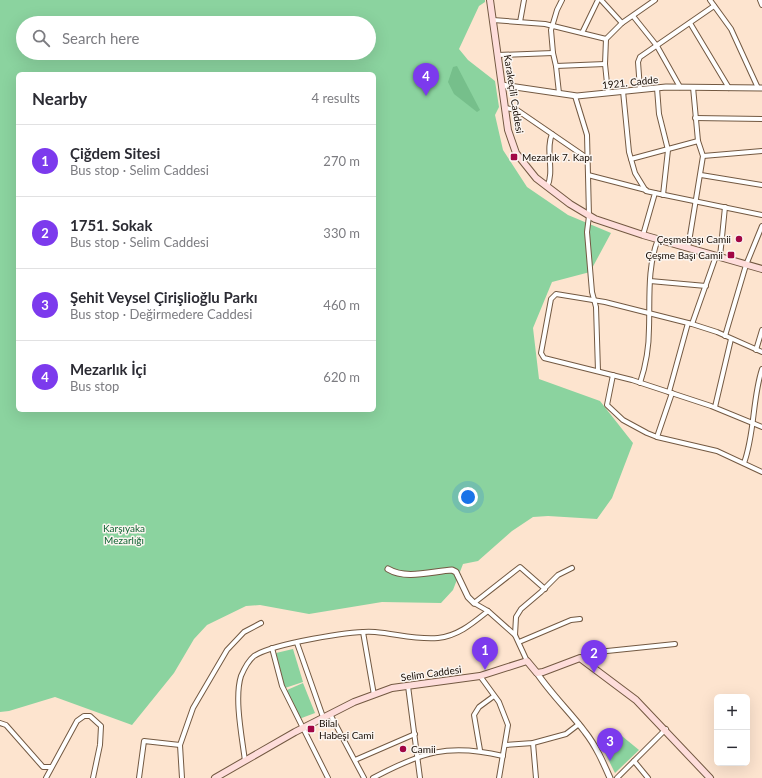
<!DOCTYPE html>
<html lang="en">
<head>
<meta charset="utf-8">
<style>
  :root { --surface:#fff; --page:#f7f7f7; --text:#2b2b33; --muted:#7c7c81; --line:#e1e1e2; --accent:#7c3aed }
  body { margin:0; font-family:Lato,sans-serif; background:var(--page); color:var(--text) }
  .controls { position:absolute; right:12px; bottom:12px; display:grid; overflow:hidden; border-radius:6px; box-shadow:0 4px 16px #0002 }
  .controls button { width:36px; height:36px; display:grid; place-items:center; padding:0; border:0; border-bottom:1px solid var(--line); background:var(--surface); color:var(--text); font:20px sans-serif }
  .you { position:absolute; left:468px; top:497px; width:14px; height:14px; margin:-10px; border:3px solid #fff; border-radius:50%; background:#1a73e8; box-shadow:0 0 0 6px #1a73e833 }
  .badge { display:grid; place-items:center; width:26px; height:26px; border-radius:50%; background:var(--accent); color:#fff; font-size:13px; font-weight:700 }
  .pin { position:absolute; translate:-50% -33px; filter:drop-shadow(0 1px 2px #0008) }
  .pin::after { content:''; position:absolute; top:21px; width:14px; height:12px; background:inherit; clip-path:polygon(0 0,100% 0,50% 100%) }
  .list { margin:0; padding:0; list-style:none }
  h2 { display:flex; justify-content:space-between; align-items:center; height:52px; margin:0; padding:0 16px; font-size:17px }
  h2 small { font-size:13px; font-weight:400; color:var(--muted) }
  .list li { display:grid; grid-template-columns:26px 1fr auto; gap:12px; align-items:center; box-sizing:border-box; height:72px; padding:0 16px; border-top:1px solid var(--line) }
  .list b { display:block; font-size:15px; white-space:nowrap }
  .list p { margin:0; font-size:13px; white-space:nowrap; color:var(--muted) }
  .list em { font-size:13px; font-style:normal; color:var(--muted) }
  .icon { flex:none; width:22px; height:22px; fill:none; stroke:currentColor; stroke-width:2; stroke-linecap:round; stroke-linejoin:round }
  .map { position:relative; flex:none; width:762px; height:778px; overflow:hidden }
  .search { position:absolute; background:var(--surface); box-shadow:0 4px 16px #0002; left:16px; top:16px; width:360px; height:44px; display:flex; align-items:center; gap:10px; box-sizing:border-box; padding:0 14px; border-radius:22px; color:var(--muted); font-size:15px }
  .panel { position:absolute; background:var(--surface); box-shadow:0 4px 16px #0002; left:16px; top:72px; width:360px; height:340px; border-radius:6px }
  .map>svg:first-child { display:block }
  .green { fill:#8bd39f; fill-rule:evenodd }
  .forest { fill:#76bf8b }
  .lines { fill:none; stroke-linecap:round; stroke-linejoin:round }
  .minor-casing { stroke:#735942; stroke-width:6 }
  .tertiary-casing { stroke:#735942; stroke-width:7 }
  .secondary-casing { stroke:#735942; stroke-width:8 }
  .minor { stroke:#fff; stroke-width:4 }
  .tertiary { stroke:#fff; stroke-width:5 }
  .secondary { stroke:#fedddb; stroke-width:6 }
  .poi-dot { fill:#a10645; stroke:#fbf5f0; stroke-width:1.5 }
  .labels { text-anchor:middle; stroke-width:3; stroke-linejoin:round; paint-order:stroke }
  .street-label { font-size:10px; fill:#150b03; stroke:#fbf5f0 }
  .poi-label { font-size:10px; fill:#150b03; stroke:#fbf5f0; text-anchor:start }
  .park-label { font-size:10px; fill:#116434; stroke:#fbf5f0 }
</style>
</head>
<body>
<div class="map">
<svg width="762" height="778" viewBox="0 0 762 778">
  <rect width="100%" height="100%" fill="#fde4cf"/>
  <g class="green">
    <path d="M 0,0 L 485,0 L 485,2 L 479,6 L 459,49 L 468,60 L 495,81 L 499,107 L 495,115 L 503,150 L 527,187 L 568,215 L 611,233 L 590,272 L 552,282 L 533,328 L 539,379 L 600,401 L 633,443 L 612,498 L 597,519 L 548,516 L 533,517 L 512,531 L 478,561 L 463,564 L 453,590 L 441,603 L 382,602 L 309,614 L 260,605 L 246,606 L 207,625 L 194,639 L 174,673 L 132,725 L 55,697 L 9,711 L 0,712 ZM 23,23 L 369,23 L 369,53 L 23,53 ZM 18,74 L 374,74 L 374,410 L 18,410 Z"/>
    <polygon points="293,649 303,682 285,688 276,653"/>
    <polygon points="303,683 315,713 299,719 287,690"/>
    <polygon points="617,732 639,750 615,773 602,747"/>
  </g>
  <polygon class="forest" points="457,66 480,110 477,112 454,94 448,82 453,67"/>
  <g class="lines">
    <defs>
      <g id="minor">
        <polyline points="601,0 622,23"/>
        <polyline points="710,0 731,29 758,88"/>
        <polyline points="760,0 762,5"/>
        <polyline points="633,16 657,46 680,87"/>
        <polyline points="493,20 545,24 606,39"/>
        <polyline points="520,22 524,0"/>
        <polyline points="690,23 729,88"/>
        <polyline points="582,33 598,0"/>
        <polyline points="498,55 553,53"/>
        <polyline points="556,66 605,64"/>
        <polyline points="657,88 659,114 668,150 663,195"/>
        <polyline points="640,89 638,62 640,57 714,6"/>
        <polyline points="623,91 629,152 635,173 646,191 655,193 643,235"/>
        <polyline points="559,93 556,66 553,53 551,30 557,10 562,0"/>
        <polyline points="608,93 605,64 606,39 622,23 655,0"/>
        <polyline points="575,96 587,135 589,216 587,232 592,292 596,307 598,371"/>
        <polyline points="505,108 517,110 587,158"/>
        <polyline points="695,118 762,119"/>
        <polyline points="703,156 762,151"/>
        <polyline points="631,159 698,141"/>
        <polyline points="588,175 646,190"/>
        <polyline points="701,175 762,185"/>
        <path d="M 547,187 C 555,171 545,150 552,134"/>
        <polyline points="655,193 762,215"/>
        <polyline points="688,248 703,156 698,141 693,87"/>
        <polyline points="720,257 725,207"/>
        <polyline points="650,281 706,286"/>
        <polyline points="692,324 716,256"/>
        <polyline points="725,336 746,265 762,226"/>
        <polyline points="756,350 762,330"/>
        <polyline points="762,352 717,332 692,324 605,302 556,294 551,299 541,353 544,358 632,380 711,406 762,427"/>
        <polyline points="613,375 607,405 623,420 647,433 657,437 717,451 762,472"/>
        <path d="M 640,383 C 646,365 649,346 649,328 C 650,298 647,268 658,239"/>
        <polyline points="669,392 688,323"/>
        <polyline points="715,407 731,339"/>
        <polyline points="657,437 672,393"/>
        <path d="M 744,463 C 755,433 752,400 762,369"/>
        <polyline points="363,632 374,695"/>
        <polyline points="515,635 488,611 474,603 520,567 545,589"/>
        <polyline points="519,642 571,620 580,619"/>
        <polyline points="297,643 323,717"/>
        <polyline points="272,648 282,686 328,778"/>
        <polyline points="580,658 607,651 675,644"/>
        <polyline points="527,661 515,635 516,617 521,609 541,592 558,575 572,568"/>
        <polyline points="480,676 499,702 508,725 499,778"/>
        <polyline points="408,686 420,778"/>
        <polyline points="330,714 364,778"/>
        <polyline points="0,723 6,725 43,767 51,767"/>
        <polyline points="533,743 536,778"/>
        <polyline points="505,745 533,743 566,734 579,724"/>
        <polyline points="480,750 474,715 479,707 494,696"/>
        <polyline points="355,760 415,734"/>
        <path d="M 245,761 C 242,737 234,698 241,676 C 244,669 248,661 254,656 C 272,644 353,630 375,632 C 397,634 417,640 438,638 C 458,636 473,623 488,611"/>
        <polyline points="634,761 648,778"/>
        <polyline points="46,778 77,721 84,716 90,716 101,726 100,745 93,778"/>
        <polyline points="139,778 144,741 180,745"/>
        <polyline points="182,778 180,745 193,708 227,650 244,632 261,623"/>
        <path d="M 373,778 C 422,752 448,743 503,756"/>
        <polyline points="617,778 666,729"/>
      </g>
      <g id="tertiary">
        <polyline points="502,85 577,96 666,87 762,88"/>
        <path d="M 388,569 C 406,580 433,571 452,570 L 456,572 L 468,597 L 474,603"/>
        <path d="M 537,673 C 551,694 570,712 585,732 C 596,746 603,762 610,778"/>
      </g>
      <g id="secondary">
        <polyline points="490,0 508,130 516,153 536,178 570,204 595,219 643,235 762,269"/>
        <polyline points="215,778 295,732 354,702 392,688 480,676 527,661 537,673 543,672 580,658 636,700 710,778"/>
      </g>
    </defs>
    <use href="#minor" class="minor-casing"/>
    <use href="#tertiary" class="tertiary-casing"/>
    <use href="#secondary" class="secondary-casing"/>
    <use href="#minor" class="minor"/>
    <use href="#tertiary" class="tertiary"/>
    <use href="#secondary" class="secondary"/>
  </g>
  <g class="poi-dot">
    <rect x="510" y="153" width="8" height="8" rx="2"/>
    <circle cx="739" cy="239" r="4"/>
    <rect x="727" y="251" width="8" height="8" rx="2"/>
    <rect x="307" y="725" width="8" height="8" rx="2"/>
    <circle cx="403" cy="749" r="4"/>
  </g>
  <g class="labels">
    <g class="street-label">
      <text transform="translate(630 82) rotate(-6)" y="4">1921. Cadde</text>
      <text transform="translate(514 94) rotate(81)" y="4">Karakeçili Caddesi</text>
      <text transform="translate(431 673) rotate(-8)" y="4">Selim Caddesi</text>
    </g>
    <g class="poi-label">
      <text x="522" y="161">Mezarlık 7. Kapı</text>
      <text x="731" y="243" text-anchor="end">Çeşmebaşı Camii</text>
      <text x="723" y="259" text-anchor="end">Çeşme Başı Camii</text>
      <text x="319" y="727">Bilal<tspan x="319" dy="12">Habeşi Cami</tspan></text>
      <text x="411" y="753">Camii</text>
    </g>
    <g class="park-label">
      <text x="124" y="532">Karşıyaka<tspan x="124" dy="12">Mezarlığı</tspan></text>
    </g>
  </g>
</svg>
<div class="controls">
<button>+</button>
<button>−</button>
</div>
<div class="you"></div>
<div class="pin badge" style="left:485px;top:670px">1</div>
<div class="pin badge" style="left:594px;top:673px">2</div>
<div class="pin badge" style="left:610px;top:761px">3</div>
<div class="pin badge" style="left:426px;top:96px">4</div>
<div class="search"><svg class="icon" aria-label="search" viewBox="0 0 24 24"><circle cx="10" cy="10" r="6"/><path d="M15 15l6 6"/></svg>Search here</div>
<section class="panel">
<h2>Nearby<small>4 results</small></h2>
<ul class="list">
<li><span class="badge">1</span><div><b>Çiğdem Sitesi</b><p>Bus stop · Selim Caddesi</p></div><em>270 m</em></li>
<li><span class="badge">2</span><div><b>1751. Sokak</b><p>Bus stop · Selim Caddesi</p></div><em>330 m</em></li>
<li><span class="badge">3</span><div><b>Şehit Veysel Çirişlioğlu Parkı</b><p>Bus stop · Değirmedere Caddesi</p></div><em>460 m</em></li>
<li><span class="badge">4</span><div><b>Mezarlık İçi</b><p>Bus stop</p></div><em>620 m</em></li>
</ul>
</section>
</div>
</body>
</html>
